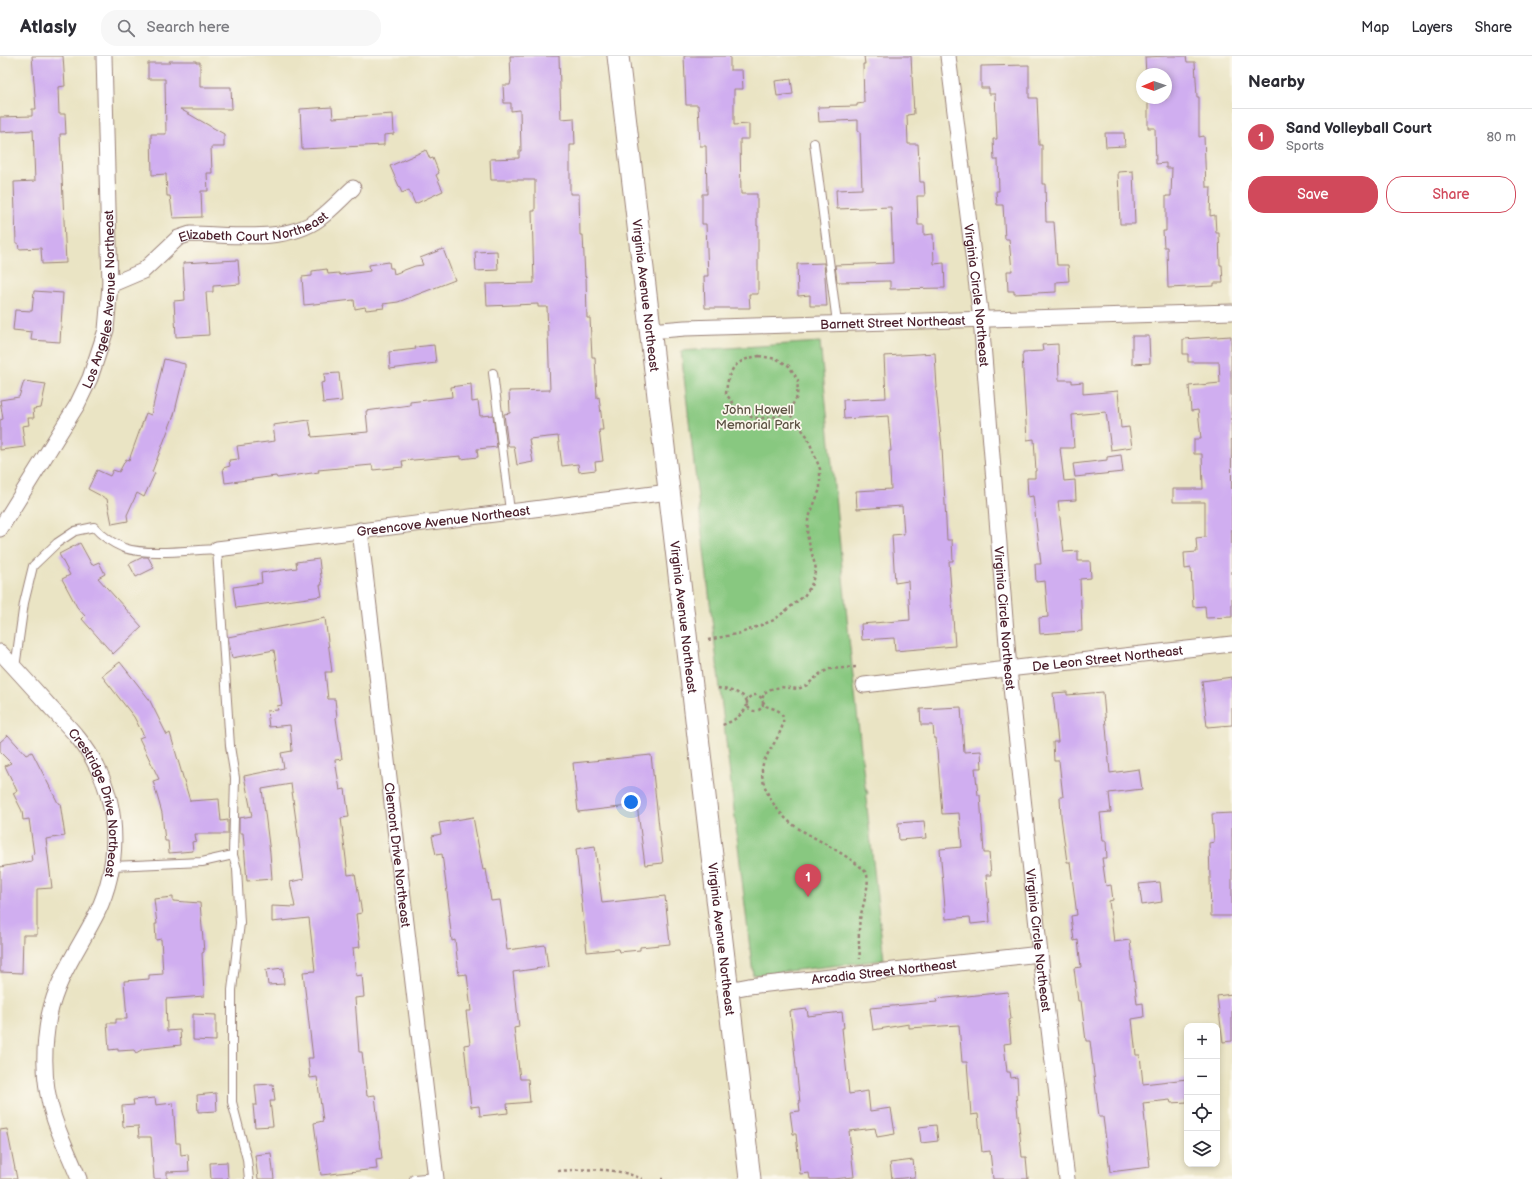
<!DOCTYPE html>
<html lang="en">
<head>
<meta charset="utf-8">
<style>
  :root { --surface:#fff; --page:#f7f7f7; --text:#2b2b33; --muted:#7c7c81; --line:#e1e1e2; --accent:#d1495b }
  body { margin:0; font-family:"Balsamiq Sans",sans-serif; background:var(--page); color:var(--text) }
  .controls { position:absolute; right:12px; bottom:12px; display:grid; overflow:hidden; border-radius:8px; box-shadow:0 2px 6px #0003 }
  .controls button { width:36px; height:36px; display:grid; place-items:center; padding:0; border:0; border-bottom:1px solid var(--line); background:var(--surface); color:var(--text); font:20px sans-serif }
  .compass { position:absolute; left:1136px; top:12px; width:36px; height:36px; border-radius:50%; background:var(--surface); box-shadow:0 2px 6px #0003; rotate:268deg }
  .you { position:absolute; left:631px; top:746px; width:14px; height:14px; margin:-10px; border:3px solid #fff; border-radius:50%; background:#1a73e8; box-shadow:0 0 0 6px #1a73e833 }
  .badge { display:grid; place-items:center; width:26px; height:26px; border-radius:50%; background:var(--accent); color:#fff; font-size:13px; font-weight:700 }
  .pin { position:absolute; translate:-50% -33px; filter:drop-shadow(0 1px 2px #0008) }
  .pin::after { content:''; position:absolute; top:21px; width:14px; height:12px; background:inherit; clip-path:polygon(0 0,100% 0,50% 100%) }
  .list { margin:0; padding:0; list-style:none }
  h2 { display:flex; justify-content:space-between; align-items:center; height:52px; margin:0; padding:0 16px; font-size:17px }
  h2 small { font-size:13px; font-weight:400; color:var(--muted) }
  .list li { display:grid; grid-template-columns:26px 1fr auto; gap:12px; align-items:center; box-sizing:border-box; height:56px; padding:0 16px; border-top:1px solid var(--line) }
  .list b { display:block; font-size:15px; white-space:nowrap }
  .list p { margin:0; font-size:13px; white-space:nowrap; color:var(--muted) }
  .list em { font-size:13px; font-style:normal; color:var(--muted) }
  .actions { display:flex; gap:8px; padding:12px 16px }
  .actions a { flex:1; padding:9px 0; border:1px solid var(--accent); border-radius:16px; text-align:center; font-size:14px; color:var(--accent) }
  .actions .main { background:var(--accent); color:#fff }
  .icon { flex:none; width:22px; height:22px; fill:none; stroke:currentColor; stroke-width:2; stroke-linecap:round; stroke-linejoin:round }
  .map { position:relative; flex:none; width:1232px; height:1123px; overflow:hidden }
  header { display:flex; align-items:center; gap:24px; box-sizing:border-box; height:56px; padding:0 20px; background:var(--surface); border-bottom:1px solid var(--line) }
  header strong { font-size:19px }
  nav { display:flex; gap:22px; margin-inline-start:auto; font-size:14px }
  .search { width:280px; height:36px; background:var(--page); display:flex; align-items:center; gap:10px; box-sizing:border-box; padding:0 14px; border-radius:16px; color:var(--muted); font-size:15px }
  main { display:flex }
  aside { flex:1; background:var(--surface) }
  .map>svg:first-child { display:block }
  .green { fill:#88c880; stroke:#697456 }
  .building { fill:#d0aef0 }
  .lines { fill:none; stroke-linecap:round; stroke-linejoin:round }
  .lane-casing { stroke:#9a8278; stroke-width:10 }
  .street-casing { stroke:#9a8278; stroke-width:17 }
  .secondary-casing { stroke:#9a8278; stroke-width:23 }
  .path { stroke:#9a8278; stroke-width:2.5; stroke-dasharray:3 3; stroke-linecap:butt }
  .lane { stroke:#fff; stroke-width:8 }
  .street { stroke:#fff; stroke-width:15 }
  .secondary { stroke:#fff; stroke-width:21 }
  .labels { text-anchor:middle; stroke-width:3.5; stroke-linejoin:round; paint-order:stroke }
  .street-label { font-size:13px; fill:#4a1f2b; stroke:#fbf7ec }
  .park-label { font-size:13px; fill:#5d5244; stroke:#fbf7ec }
</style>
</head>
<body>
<header>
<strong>Atlasly</strong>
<div class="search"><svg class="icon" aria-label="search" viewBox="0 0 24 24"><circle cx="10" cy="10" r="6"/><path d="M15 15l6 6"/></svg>Search here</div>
<nav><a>Map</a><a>Layers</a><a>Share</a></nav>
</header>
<main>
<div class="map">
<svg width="1232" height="1123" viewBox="0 0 1232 1123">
  <rect width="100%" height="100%" fill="#fbf7ec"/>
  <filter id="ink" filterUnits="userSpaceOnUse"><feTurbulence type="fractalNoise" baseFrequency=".025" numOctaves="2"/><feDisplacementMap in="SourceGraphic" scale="8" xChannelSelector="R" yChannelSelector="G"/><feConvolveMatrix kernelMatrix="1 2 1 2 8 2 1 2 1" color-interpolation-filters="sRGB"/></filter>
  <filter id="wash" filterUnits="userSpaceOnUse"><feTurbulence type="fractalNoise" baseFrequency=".012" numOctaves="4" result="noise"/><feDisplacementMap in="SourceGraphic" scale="16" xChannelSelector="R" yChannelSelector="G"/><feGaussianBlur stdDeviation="0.9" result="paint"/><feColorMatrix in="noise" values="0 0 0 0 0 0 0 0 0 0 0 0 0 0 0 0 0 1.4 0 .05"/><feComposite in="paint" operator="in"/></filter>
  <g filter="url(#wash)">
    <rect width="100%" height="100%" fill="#eae4c4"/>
    <polygon class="green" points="820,286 850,592 865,730 868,737 866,742 884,904 753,919 681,295"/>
    <g id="blocks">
      <g class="building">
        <polygon points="32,0 63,0 65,30 58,31 59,58 65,58 66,78 60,78 66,207 42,208 41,192 19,193 18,187 16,187 14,126 35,125 33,74 0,76 0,61 32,60 32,53 36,53"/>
        <polygon points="510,0 559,0 561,63 574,62 575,89 570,89 570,138 579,138 580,179 583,179 585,221 586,220 587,262 590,262 592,301 595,301 597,342 599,341 603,374 599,374 603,405 595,406 596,414 579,416 578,408 562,410 558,380 529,383 533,406 517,409 514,390 508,390 504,358 510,357 509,335 550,334 547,251 538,251 538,248 487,250 486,228 534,227 532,155 535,155 535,124 491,124 490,103 519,102 519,95 521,95 520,54 511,55 511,47 504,47 503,29 510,29 511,24"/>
        <polygon points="684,0 730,0 730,14 742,14 743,33 734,33 734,69 749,68 749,83 740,83 741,138 757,138 757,170 758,170 758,238 749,238 750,252 705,252 704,220 708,220 706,168 702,168 702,138 707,138 706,90 700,90 698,49 686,49"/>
        <polygon points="864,0 911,0 914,58 907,59 908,88 918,88 920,126 924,126 925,140 917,140 918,169 924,169 924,179 933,178 934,208 944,207 945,232 890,233 890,225 837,226 835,209 893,207 891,151 837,153 836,134 862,133 860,75 858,75 858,64 819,66 818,51 857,50 857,48 864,47 863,8 865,8"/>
        <polygon points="1168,0 1186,0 1187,6 1195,6 1197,41 1199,41 1199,81 1204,80 1206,131 1211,131 1210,160 1215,159 1216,177 1219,177 1220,209 1222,209 1223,227 1214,227 1214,230 1168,232 1167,191 1164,191 1163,175 1166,175 1166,140 1171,140 1172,112 1166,112 1166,107 1156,108 1155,72 1148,72 1148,42 1166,42 1166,18 1146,18 1145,1"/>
        <polygon points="169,5 196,5 196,6 200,6 200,31 231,31 232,53 180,53 224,78 224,91 211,91 212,117 207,117 208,135 201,135 202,161 173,162 170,140 167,140 166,118 152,119 151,78 166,78 165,23 148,23 148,7 170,7"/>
        <polygon points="1029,9 1029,42 1037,42 1039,89 1042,89 1042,128 1045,128 1046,166 1054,166 1057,209 1068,209 1069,225 1056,226 1056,236 1014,238 1014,235 1008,235 1007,215 1012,215 1009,183 1005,183 1003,149 997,149 996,135 999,135 998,104 994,104 993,83 997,83 995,38 989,38 989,32 981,32 981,10"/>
        <polygon points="791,23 793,38 777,40 775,25"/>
        <polygon points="332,51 333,62 393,58 394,78 384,79 384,89 302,93 300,53"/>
        <polygon points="1105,77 1124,77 1125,90 1106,91"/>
        <polygon points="426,94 430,103 433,102 439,117 436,119 443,135 415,148 409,134 402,137 390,110"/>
        <polygon points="1133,115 1135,168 1120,168 1118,116"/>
        <polygon points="443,193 455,224 398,246 383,248 384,252 366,254 365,251 355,253 354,244 304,249 302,221 312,220 312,215 327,213 328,218 339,217 340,219 370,215 369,209 389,206 390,212 393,212 394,218 415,210 423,209 420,202"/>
        <polygon points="497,195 498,214 476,215 475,196"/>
        <polygon points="238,204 240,228 213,230 213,236 206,236 209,279 176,281 174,245 185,244 183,207"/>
        <polygon points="824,207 827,250 810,250 810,239 798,240 797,208"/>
        <polygon points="34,235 63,237 60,286 31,284 32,276 13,274 15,254 32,255"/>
        <polygon points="1132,280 1149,280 1150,307 1132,308"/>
        <polygon points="1231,280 1232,561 1206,562 1205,550 1193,551 1191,512 1185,513 1184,497 1197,496 1196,482 1205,481 1205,446 1173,446 1173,433 1203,433 1202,398 1194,398 1194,383 1201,383 1198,354 1191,355 1189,330 1220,327 1219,306 1188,306 1188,298 1183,298 1183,283"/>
        <polygon points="1058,288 1059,324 1072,324 1072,327 1083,326 1083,338 1118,335 1121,372 1129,371 1132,391 1111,394 1106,356 1072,359 1074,392 1060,392 1064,425 1075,424 1076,444 1058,445 1064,496 1078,495 1078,505 1090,505 1091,522 1080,523 1082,575 1040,578 1039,562 1048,561 1045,525 1036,526 1035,508 1041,508 1033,440 1028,441 1027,422 1035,422 1035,415 1036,415 1034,383 1027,384 1022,299 1023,299 1023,296 1043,295 1042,289"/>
        <polygon points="434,289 436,307 390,313 389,296 416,293 415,291"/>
        <polygon points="935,297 937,332 936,332 942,392 947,484 952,484 953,505 949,505 955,590 895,595 894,582 862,584 861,568 910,564 908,525 895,527 892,479 904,478 902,450 857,453 856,435 891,433 889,395 891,395 888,360 844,363 843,344 886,342 884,300"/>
        <polygon points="164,303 185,308 185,314 174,359 152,416 155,417 144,441 137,437 127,459 128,465 112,468 107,443 88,433 97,414 110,420 113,414 119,416 126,403 129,404 146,357 151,359"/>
        <polygon points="339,317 342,345 323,347 321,327 325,326 324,318"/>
        <polygon points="24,325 46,328 41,352 33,353 34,362 28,362 29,369 22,370 25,391 0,394 0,364 3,363 0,344 19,341"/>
        <polygon points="471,328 472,346 478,345 480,360 493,359 497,391 477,393 478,401 461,403 461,400 402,405 403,411 373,414 372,409 318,414 319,416 277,422 276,420 225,427 223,412 230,410 229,404 239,403 237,390 275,385 273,369 309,364 312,381 368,376 366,355 410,349 410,346 452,341 451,331"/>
        <polygon points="1121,399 1123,416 1075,421 1073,408 1107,404 1107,401"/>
        <polygon points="80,487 92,509 99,506 105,518 98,522 142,571 113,598 82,563 85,560 77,551 62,523 70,519 59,498"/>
        <polygon points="143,501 148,501 154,512 136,521 129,508"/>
        <polygon points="319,503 322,529 320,529 322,540 236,552 233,531 262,527 261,517 297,512 296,506"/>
        <polygon points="325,562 332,616 325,616 328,643 335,643 337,661 336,662 342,703 335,704 340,734 345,733 349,761 341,762 348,819 355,818 362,857 356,858 360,891 353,892 356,920 362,919 364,941 355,942 359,996 362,996 367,1040 375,1039 382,1103 376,1104 377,1113 321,1119 314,1067 323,1065 317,1021 310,1022 308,1002 313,1002 303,916 315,915 309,862 272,866 272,850 295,851 290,826 304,823 291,728 262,733 270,797 272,823 247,825 243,777 239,777 239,762 252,760 244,720 284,712 281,697 292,695 290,669 269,671 267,655 278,654 277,650 282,649 274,594 232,602 228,581"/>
        <polygon points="120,606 149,643 167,679 170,677 190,745 219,743 221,765 228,764 228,778 195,778 196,785 192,786 193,795 169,797 168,785 165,785 162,757 153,725 159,723 139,682 144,680 134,661 102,620"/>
        <polygon points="1232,621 1232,669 1207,671 1202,625"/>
        <polygon points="1067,636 1067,639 1103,636 1110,717 1139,713 1142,733 1109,737 1111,756 1100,757 1103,785 1106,785 1107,802 1102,802 1106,830 1111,829 1113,844 1109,845 1114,886 1130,884 1137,948 1143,947 1144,961 1132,963 1136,999 1140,999 1143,1028 1187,1023 1187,1046 1171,1047 1170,1044 1143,1047 1150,1111 1110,1116 1103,1061 1099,1061 1090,985 1086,985 1081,945 1078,945 1074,912 1081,911 1078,884 1074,885 1071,860 1077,859 1070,806 1067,806 1061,761 1060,741 1063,741 1059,705 1054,705 1053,686 1058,686 1053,637"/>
        <polygon points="961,651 964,696 981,695 982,712 975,712 978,739 980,739 984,797 989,797 991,819 986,819 990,866 971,868 970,861 946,863 940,793 962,791 959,757 942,758 936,682 934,682 933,669 921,669 920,653"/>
        <polygon points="8,679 26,699 32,696 58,747 60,747 65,780 46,783 52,832 37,833 37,879 23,879 22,917 0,916 0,811 32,805 31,799 34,798 29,763 23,764 22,755 13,737 17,735 5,710 11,707 0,696 0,686"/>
        <polygon points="651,699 663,807 645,809 637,749 578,756 573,707"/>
        <polygon points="1232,757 1232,860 1211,860 1209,787 1214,786 1212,758"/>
        <polygon points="473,761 483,814 486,813 491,845 500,844 507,894 545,889 548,911 513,916 519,971 514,972 520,1023 528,1023 530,1046 507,1048 508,1057 480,1060 479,1050 471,1051 464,989 470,988 466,955 471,955 467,918 459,919 455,884 452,885 449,859 450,859 442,798 436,799 432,780 441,778 439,767"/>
        <polygon points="924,765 926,782 899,784 898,767"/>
        <polygon points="595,790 602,847 665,840 670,888 640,891 640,894 619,896 618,893 587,896 576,793"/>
        <polygon points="1160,826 1162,846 1142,849 1139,828"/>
        <polygon points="173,841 173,845 200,847 204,896 202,897 204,940 166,943 167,975 180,974 181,989 143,993 136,997 134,994 118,995 118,993 109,994 107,967 116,967 116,963 127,963 124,925 149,923 149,919 163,918 161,883 156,884 155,868 157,868 154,843"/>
        <polygon points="283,912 284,928 268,929 266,914"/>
        <polygon points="1008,936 1011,963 1009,964 1011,987 1004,988 1007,1016 1010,1016 1011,1022 1017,1021 1018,1038 1016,1039 1022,1101 1026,1101 1028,1123 993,1123 990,1095 982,1096 978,1058 971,1059 967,1006 962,1006 959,969 909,972 909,968 873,974 870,952 937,946 936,943"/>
        <polygon points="1232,938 1232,985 1223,986 1217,940"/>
        <polygon points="807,953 808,960 842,956 844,972 842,972 849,1038 868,1035 870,1055 891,1052 895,1078 877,1081 875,1072 849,1075 854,1121 833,1123 810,1123 809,1117 800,1118 796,1078 793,1078 790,1056 800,1055 799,1047 800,1047 790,955"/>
        <polygon points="193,958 216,959 216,985 193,984"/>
        <polygon points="273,1028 275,1045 270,1045 273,1070 255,1071 253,1049 257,1049 255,1029"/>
        <polygon points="216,1037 217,1055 198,1056 197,1039"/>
        <polygon points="155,1042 156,1049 173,1047 176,1087 180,1087 181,1099 188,1098 189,1115 167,1116 167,1123 154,1123 151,1081 139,1081 138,1070 123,1071 122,1050 134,1049 133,1044"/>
        <polygon points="936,1069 938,1085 921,1087 919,1071"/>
        <polygon points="7,1073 17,1123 0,1123 0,1074"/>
        <polygon points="271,1097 274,1123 258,1123 255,1099"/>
        <polygon points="913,1104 915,1121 892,1123 890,1107"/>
        <polygon points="227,1106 228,1123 211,1123 210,1107"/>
      </g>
    </g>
  </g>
  <g filter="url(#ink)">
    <use href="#blocks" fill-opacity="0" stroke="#9a8278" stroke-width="1"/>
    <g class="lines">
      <defs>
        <g id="lane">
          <polyline points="814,87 837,267"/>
          <polyline points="493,317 510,455"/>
          <path d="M 15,612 L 24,547 L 33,510 L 57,487 L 75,475 L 94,471 C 102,480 112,487 124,492 C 148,500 191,494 217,493 L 230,690 L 235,722 L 233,799 L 237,813 L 240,867 L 232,934 L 232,1046 L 247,1103 L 249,1123"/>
          <polyline points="112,810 202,806 233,799"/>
          <polyline points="414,1123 436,1121"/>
        </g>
        <g id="street">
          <path id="s1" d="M 948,0 L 981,263 L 1009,613 L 1040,898 L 1067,1123"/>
          <path id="s2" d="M 110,229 L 143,215 L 178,182 L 190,178 C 229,178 285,188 319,163 C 331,154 341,143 353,132"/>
          <path id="s3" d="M 650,275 L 685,272 L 1232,256"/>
          <path id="s4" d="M 0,473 L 77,349 L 90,322 L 106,274 L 110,229 L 104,0"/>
          <path id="s5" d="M 360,474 L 436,1123"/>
          <path id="s6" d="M 217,493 L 669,436"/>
          <path id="s7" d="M 0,596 C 17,614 34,633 51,652 C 68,670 86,688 97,711 C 120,756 119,811 97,857 C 80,891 57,921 49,960 C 43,993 43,1030 54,1062 C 61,1083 71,1103 79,1123"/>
          <path id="s8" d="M 864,629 L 1232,588"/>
          <path id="s9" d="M 728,934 L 749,930 L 1040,898"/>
        </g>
        <g id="secondary">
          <path id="s10" d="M 618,0 L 750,1123"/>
        </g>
      </defs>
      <use href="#lane" class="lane-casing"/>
      <use href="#street" class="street-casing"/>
      <use href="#secondary" class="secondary-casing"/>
      <g class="path">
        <path d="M 759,300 L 777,303 L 789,310 L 798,324 L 797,341 L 788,356 L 771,362 L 753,362 L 738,353 L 726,338 C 728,313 735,304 759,300 Z"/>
        <polyline points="708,584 741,577 774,564 804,540 811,530 816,513 807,479 808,464 820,433 820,413 807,380 788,356"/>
        <path d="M 856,611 L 830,613 L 821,617 L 807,629 L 798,633 L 781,631 L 771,633 L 764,637 L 762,644 L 766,650 C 770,652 777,653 780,656 C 792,668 767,694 763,708 C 760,718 764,730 769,740 C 774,750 783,761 792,768 C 806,779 862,805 867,819 C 870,829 862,852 860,863 C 858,876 859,890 860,903"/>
        <path d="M 718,632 C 726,634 739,635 745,642 C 754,653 731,667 722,669"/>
        <circle cx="755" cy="647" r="8"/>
        <path d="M 558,1115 C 586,1113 616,1111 642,1123"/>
        <polyline points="661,1123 663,1123"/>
      </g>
      <use href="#lane" class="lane"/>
      <use href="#street" class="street"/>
      <use href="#secondary" class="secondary"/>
    </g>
  </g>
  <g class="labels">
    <g class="street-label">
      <text dy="5" stroke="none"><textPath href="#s2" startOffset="161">Elizabeth Court Northeast</textPath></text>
      <text dy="5" stroke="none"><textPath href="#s1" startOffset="241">Virginia Circle Northeast</textPath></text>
      <text dy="5" stroke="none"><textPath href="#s10" startOffset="241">Virginia Avenue Northeast</textPath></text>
      <text dy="5" stroke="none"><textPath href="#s4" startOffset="256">Los Angeles Avenue Northeast</textPath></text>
      <text dy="5" stroke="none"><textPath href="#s3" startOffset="243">Barnett Street Northeast</textPath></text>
      <text dy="5" stroke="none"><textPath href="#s6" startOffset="228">Greencove Avenue Northeast</textPath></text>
      <text dy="5" stroke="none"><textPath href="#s10" startOffset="565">Virginia Avenue Northeast</textPath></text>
      <text dy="5" stroke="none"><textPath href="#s1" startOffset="565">Virginia Circle Northeast</textPath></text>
      <text dy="5" stroke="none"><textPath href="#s8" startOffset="245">De Leon Street Northeast</textPath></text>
      <text dy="5" stroke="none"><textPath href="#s7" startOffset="185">Crestridge Drive Northeast</textPath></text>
      <text dy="5" stroke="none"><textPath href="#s5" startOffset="327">Clemont Drive Northeast</textPath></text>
      <text dy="5" stroke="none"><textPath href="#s10" startOffset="889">Virginia Avenue Northeast</textPath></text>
      <text dy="5" stroke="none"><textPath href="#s1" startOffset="889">Virginia Circle Northeast</textPath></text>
      <text dy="5" stroke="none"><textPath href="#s9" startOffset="157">Arcadia Street Northeast</textPath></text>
    </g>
    <g class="park-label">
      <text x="758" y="358">John Howell<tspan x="758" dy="15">Memorial Park</tspan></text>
    </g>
  </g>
</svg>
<div class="controls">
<button>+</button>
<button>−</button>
<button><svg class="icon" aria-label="locate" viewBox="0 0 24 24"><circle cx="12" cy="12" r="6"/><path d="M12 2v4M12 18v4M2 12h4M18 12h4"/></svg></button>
<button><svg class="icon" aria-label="layers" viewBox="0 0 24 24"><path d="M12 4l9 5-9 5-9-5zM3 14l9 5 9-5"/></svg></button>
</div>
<svg class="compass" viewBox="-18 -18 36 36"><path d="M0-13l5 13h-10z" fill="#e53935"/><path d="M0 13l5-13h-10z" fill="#7c7c81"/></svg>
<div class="you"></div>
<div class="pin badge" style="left:808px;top:841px">1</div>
</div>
<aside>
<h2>Nearby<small></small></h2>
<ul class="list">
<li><span class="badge">1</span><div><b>Sand Volleyball Court</b><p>Sports</p></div><em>80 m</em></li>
</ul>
<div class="actions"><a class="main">Save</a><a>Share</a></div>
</aside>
</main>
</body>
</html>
